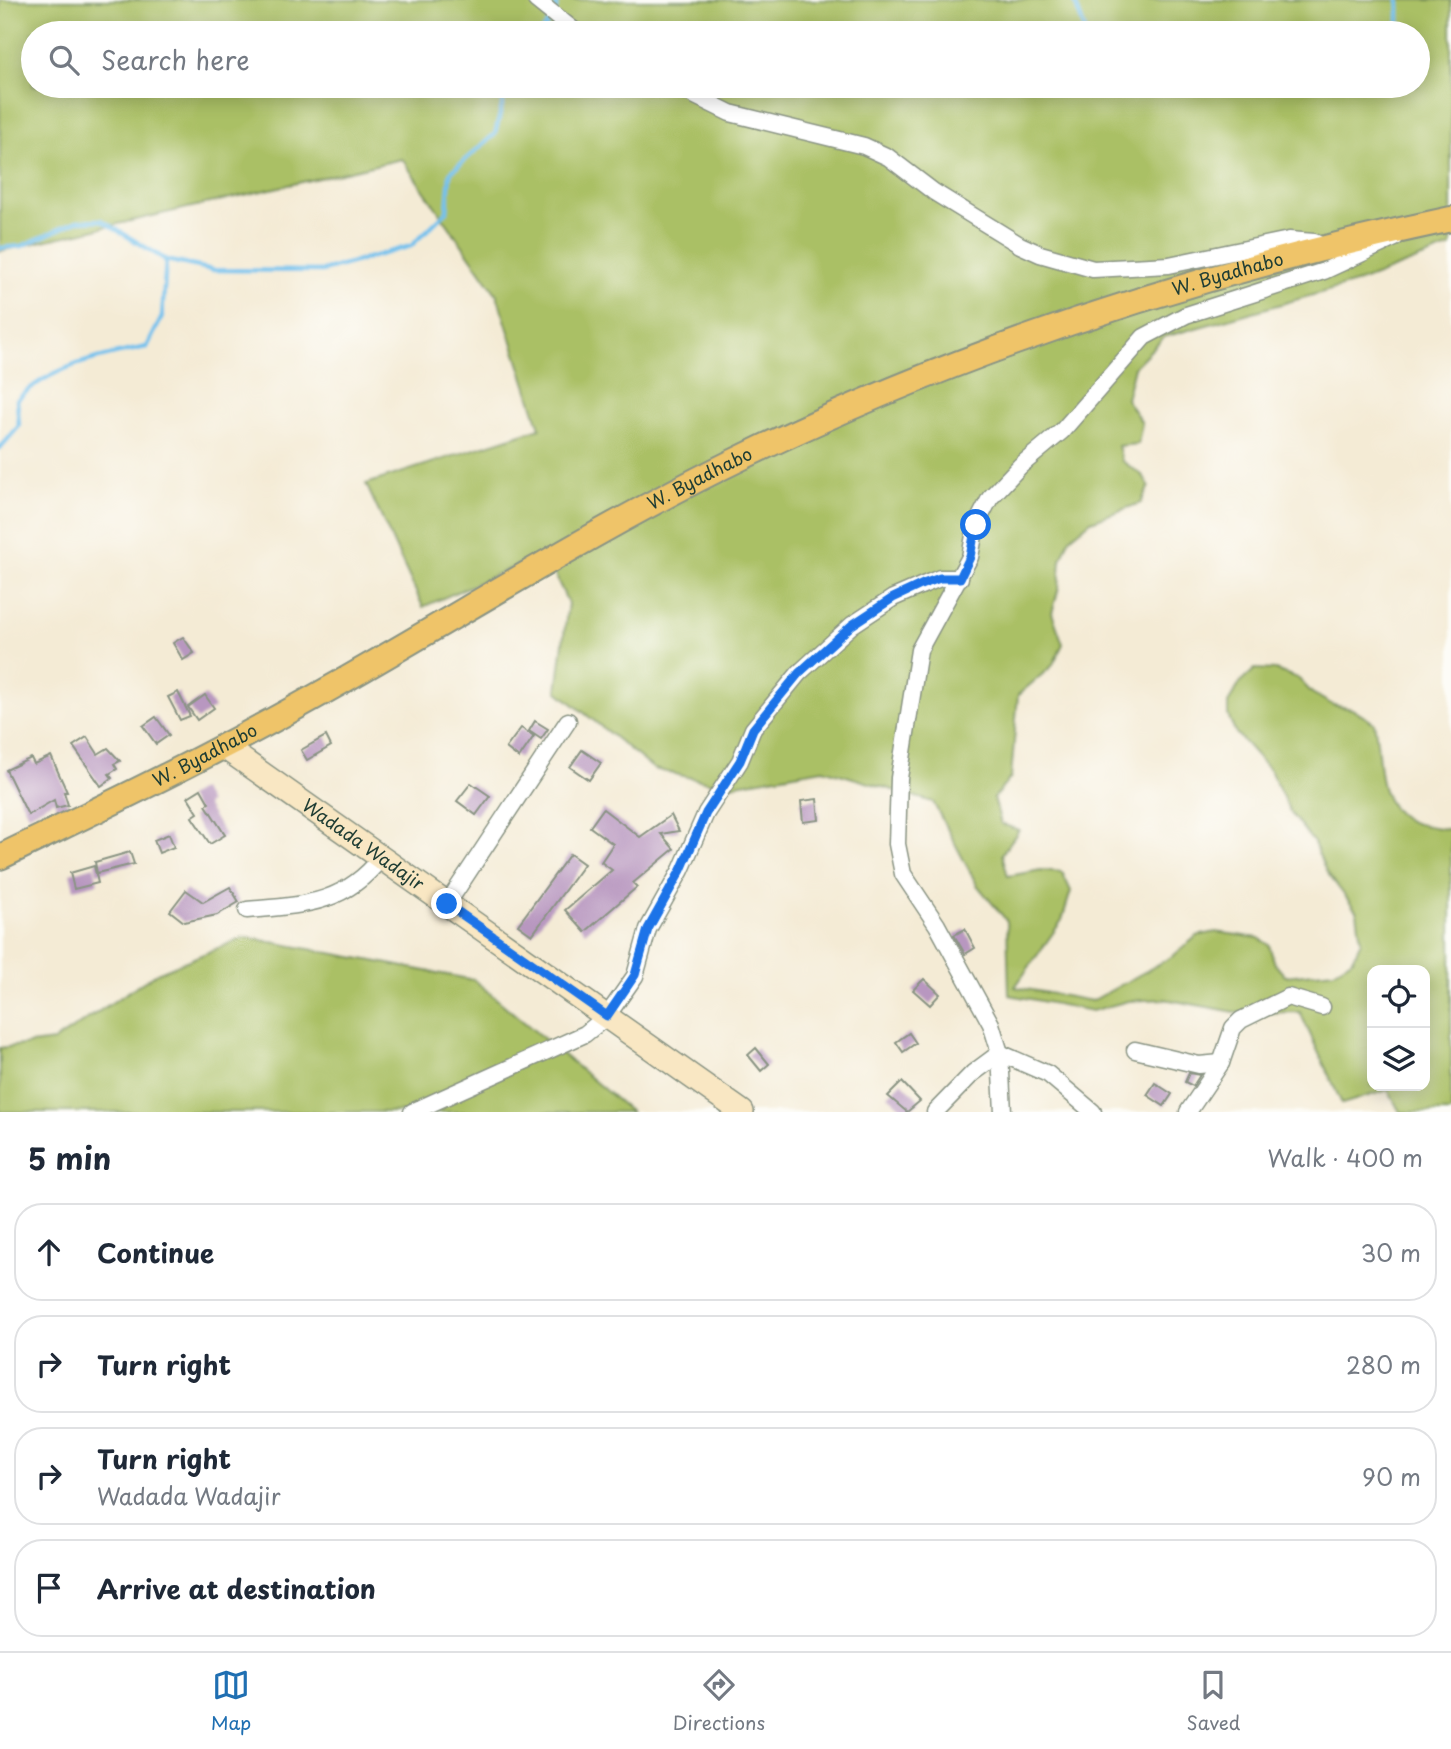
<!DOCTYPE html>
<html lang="en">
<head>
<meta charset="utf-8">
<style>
  :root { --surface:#fff; --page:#f2f2f3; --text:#1f2937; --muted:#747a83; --line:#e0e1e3; --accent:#1f6fb2 }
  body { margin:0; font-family:"Playpen Sans",sans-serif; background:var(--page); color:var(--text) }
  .controls { position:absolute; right:21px; bottom:21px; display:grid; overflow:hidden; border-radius:14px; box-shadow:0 4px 18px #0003 }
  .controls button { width:63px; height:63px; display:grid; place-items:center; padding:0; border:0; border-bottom:2px solid var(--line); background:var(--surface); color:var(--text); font:35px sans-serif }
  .stop { position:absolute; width:21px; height:21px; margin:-16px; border:5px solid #1a73e8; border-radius:50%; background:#fff }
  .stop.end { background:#1a73e8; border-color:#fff; box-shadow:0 2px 7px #0008 }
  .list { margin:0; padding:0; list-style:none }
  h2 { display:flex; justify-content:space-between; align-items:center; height:91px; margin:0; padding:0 28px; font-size:30px }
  h2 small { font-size:23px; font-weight:400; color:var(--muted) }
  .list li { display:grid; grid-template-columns:46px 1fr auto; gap:21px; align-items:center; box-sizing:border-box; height:98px; margin:0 14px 14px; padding:0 14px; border:2px solid var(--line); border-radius:28px }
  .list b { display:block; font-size:26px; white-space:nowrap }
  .list p { margin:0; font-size:23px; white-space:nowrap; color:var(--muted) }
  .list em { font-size:23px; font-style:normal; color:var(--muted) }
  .icon { flex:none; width:38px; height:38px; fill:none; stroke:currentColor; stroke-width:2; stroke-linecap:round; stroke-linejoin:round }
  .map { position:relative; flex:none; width:1451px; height:1112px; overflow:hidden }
  .search { position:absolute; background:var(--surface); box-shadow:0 4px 18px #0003; left:21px; right:21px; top:21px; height:77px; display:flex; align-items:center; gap:18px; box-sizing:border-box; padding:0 24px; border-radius:38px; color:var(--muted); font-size:26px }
  .sheet { height:539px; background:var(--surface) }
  nav { display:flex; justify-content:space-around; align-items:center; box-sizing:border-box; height:98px; border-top:2px solid var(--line); background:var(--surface); font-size:19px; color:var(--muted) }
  nav a { display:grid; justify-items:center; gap:4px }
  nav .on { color:var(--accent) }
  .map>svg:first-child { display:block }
  .green { fill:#aac065; stroke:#647e4c; stroke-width:2; fill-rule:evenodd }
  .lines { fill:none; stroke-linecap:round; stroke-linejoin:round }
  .stream { stroke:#73c1ed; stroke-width:4.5 }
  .building { fill:#b897c0 }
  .street-casing { stroke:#8a9484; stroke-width:19 }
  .secondary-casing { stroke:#8a9484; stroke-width:26 }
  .primary-casing { stroke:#8a9484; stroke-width:28 }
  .street { stroke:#fff; stroke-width:16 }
  .secondary { stroke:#f9e7c3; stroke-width:23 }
  .primary { stroke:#efc469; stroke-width:24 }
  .route { stroke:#1a73e8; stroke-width:9 }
  .labels { text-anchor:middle; stroke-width:5; stroke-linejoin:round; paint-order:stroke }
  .street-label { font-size:18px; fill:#1f3d34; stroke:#fdfcf7 }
</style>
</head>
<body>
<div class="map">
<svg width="1451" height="1112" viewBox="0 0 1451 1112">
  <rect width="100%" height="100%" fill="#fdfcf7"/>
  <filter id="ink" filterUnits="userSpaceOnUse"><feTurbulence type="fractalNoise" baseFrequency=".0143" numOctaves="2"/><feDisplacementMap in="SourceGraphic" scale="14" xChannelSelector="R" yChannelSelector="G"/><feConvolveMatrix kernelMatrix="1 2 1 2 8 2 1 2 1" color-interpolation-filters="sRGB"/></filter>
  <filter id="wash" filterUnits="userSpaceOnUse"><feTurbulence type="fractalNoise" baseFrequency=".00686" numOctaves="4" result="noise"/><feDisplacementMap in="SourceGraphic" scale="28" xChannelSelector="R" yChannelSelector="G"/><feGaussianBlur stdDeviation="1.57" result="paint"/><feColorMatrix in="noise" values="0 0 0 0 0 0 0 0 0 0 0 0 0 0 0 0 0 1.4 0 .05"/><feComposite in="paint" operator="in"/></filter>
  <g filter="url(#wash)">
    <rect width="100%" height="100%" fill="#f4ebd5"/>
    <g class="green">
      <path d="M 0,0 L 1451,0 L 1451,247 L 1359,282 L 1164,337 L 1134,367 L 1126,399 L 1142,423 L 1138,444 L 1118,446 L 1122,461 L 1142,475 L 1149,486 L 1141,503 L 1091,521 L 1069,539 L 1061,560 L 1059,587 L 1052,613 L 1063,644 L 1052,666 L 1018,695 L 1011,777 L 994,798 L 1001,824 L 1019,830 L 1002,854 L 1008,876 L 1041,870 L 1062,872 L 1071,891 L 1062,920 L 1015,987 L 1092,1001 L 1173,956 L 1197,936 L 1216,932 L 1259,938 L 1269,945 L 1275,964 L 1285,976 L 1334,971 L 1353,959 L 1361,941 L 1357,912 L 1326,871 L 1314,843 L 1290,812 L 1271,772 L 1235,732 L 1228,715 L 1228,703 L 1241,682 L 1255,669 L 1275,670 L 1298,678 L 1312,693 L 1333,705 L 1352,709 L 1374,723 C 1382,755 1373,797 1404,818 C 1415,826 1437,827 1451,830 L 1451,1112 L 1400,1112 L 1388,1090 L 1342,1104 L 1300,1012 L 1240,1013 L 1164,999 L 1128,1001 L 1092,1011 L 1009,995 L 1007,921 L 977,885 L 933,802 L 823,769 L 725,786 L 654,769 L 557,691 L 568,603 L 545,553 L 423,607 L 366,484 L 540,428 L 497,295 L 402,159 L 0,251 ZM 33,33 L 1418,33 L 1418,86 L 33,86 ZM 1372,970 L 1425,970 L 1425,1086 L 1372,1086 Z"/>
      <polygon points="245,937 474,980 631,1112 0,1112 0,1048 54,1041 157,973"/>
    </g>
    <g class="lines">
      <g class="stream">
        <polyline points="1074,0 1086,33"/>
        <polyline points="541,33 554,15 558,0"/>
        <polyline points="1399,33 1399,0"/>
        <polyline points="0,248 22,246 77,221 101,220 166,260 213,270 322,271 411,246 447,211 450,173 495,134 507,86"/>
        <path d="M 0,448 L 19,426 L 17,400 C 52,365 100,357 147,347 L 162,317 L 166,260"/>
      </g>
    </g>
    <g id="blocks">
      <g class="building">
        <polygon points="183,637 194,653 183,660 173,643"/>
        <polygon points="178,692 190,716 180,720 168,697"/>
        <polygon points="205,695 214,708 197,720 188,707"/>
        <polygon points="156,717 169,735 156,744 143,726"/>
        <polygon points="535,721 548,729 541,739 529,731"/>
        <polygon points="521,728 534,736 519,758 506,748"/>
        <polygon points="326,736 331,746 307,760 301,750"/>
        <polygon points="87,737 98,754 108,748 120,761 114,764 117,769 109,774 112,778 101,786 73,746"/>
        <polygon points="582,750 601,763 589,780 570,767"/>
        <polygon points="51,756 67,792 64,792 68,805 56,808 54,800 28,815 6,770 31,758 34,764"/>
        <polygon points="471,783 490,796 476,815 457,801"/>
        <polygon points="201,789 209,803 206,805 225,835 210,844 192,817 198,813 188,797"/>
        <polygon points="817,799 819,820 803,822 801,801"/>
        <polygon points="603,809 640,837 671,815 679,831 661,834 674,849 633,883 637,887 585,932 565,910 612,870 601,862 613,844 590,827"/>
        <polygon points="169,834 174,847 159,853 154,840"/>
        <polygon points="130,852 134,864 97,873 95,862"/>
        <polygon points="570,854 584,864 532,935 518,925"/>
        <polygon points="94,866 98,883 74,889 70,873"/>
        <polygon points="230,887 239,902 217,915 184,922 170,911 186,890 203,902"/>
        <polygon points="965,929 975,948 965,954 954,935"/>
        <polygon points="924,979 940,994 930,1005 913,990"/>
        <polygon points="909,1033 916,1043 903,1052 896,1042"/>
        <polygon points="756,1048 769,1064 761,1071 748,1055"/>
        <polygon points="1189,1073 1200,1075 1193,1086 1185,1082"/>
        <polygon points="902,1082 920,1101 907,1112 888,1096"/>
        <polygon points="1155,1083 1172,1094 1164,1106 1147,1095"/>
      </g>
    </g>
  </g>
  <g filter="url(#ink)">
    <use href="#blocks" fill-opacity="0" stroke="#8a9484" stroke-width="2"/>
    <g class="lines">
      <defs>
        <g id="street">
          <polyline points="536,0 577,33"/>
          <polyline points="675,86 730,113 864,146 888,157 934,192 1020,245 1040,254 1093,269 1169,265 1289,240 1314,242 1324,247"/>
          <polyline points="447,904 568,721"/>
          <path d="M 247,910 C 302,905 344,905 381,858"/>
          <polyline points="1135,1050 1199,1065 1221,1063"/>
          <polyline points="412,1112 585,1034 607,1016 635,976 648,929 681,870 706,813 740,761 753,729 799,673 852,625 893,598 923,585 940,578 960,578"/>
          <polyline points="935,1112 973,1073 1000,1053 1048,1074 1093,1112"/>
          <polyline points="1003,1112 1000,1053 991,1024 937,925 903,874 897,844 899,778 919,650 970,557 976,525 990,498 1020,466 1062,431 1144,337 1186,315 1324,271 1395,238"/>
          <polyline points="1188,1112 1221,1063 1233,1028 1241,1020 1288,997 1322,1007"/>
        </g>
        <g id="secondary">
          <path id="s1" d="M 224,747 L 742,1112"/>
        </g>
        <g id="primary">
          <path id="s2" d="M 0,857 C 74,821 149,786 222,747 C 400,655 566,542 747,455 C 969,347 1210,270 1451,219"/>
        </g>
      </defs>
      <use href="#street" class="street-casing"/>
      <use href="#secondary" class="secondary-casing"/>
      <use href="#primary" class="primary-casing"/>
      <use href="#street" class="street"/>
      <use href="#secondary" class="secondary"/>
      <use href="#primary" class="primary"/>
    </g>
  </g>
  <g class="lines" filter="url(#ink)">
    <polyline class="route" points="447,904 607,1016 635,975 648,929 681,870 706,813 740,761 753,729 799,673 852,625 893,598 923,584 940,578 960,578 970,557 976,525"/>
  </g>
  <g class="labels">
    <g class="street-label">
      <text dy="6" stroke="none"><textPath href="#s2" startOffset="1363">W. Byadhabo</textPath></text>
      <text dy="6" stroke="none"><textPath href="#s2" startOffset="796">W. Byadhabo</textPath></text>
      <text dy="6" stroke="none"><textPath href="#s2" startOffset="229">W. Byadhabo</textPath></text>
      <text dy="6" stroke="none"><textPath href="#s1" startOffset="170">Wadada Wadajir</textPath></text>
    </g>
  </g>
</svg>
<div class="controls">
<button><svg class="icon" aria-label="locate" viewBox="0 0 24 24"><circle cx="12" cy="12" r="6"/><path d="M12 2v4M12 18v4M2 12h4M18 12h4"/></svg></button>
<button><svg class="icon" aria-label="layers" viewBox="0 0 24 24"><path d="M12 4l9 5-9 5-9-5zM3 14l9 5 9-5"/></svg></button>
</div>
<div class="stop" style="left:976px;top:525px"></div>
<div class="stop end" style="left:447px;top:904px"></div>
<div class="search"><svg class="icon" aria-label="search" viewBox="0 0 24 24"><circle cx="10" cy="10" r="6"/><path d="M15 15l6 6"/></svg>Search here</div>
</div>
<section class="sheet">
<h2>5 min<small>Walk · 400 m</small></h2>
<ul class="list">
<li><svg class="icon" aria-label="ahead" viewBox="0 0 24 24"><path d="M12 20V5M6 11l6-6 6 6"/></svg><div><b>Continue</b></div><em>30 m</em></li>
<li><svg class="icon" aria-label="right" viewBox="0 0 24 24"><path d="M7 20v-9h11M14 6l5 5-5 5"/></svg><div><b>Turn right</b></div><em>280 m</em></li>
<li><svg class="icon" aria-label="right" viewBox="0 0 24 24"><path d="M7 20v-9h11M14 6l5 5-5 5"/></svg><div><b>Turn right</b><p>Wadada Wadajir</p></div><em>90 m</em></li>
<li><svg class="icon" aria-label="arrive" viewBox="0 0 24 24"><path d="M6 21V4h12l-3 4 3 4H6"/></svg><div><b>Arrive at destination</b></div></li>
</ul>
</section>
<nav>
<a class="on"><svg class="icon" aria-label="map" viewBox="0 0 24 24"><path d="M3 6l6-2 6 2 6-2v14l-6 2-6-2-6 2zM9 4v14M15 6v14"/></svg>Map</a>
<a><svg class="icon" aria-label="directions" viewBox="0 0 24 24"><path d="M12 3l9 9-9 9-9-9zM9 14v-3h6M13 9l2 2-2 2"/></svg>Directions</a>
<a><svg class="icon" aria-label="saved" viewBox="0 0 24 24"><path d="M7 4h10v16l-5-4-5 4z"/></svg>Saved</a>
</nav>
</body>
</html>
